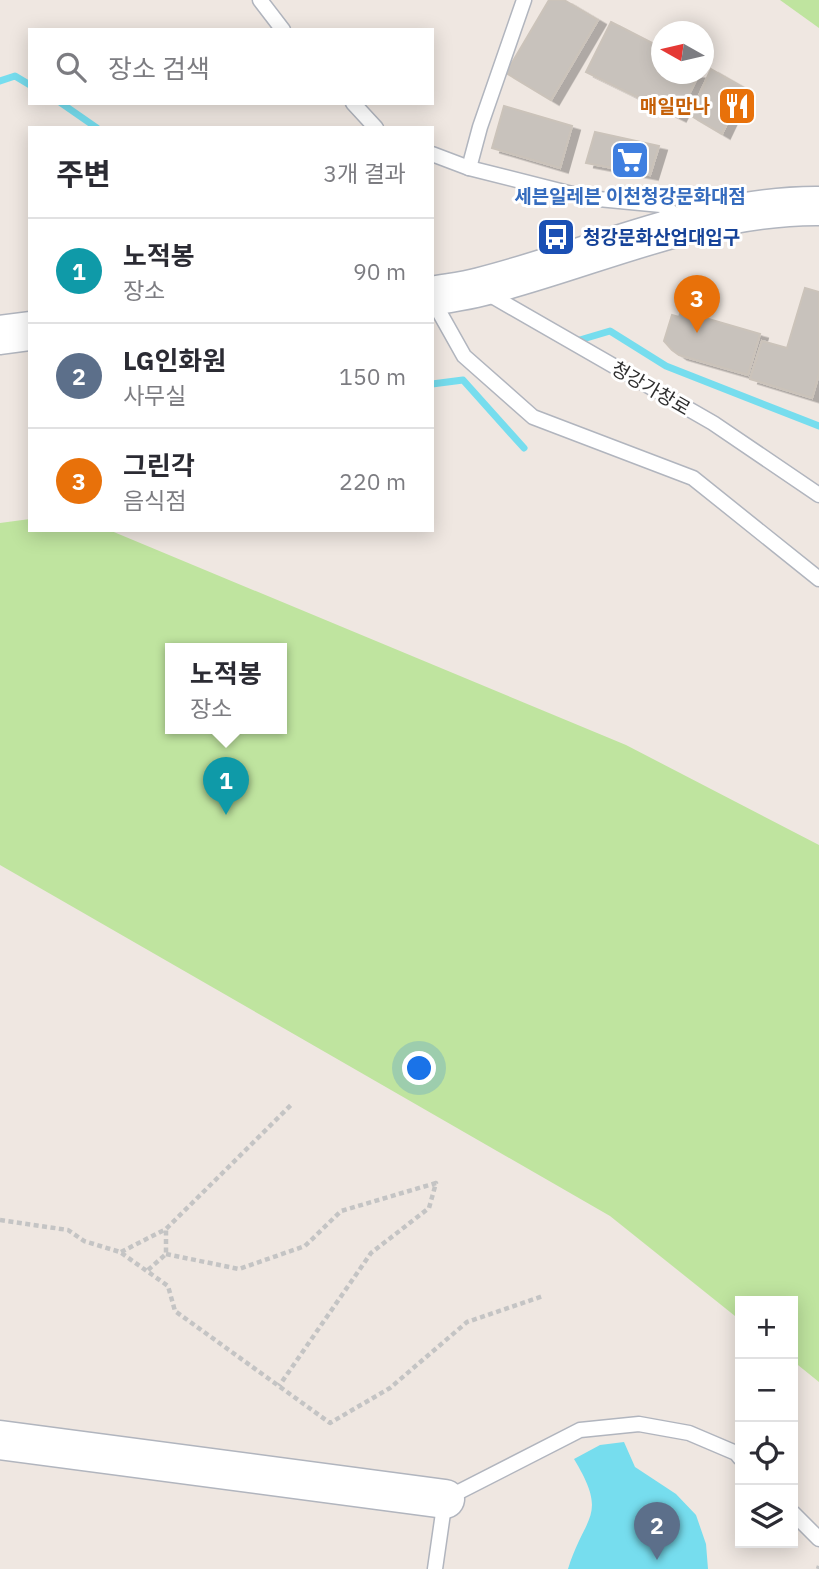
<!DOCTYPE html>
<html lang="ko">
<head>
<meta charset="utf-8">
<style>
  :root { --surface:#fff; --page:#f2f2f3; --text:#2b2b33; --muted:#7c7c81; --line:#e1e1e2; --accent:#447cf8 }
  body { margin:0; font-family:"IBM Plex Sans","Noto Sans KR",sans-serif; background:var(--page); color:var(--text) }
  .controls { position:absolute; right:21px; bottom:21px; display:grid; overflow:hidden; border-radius:0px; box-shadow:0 4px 18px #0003 }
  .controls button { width:63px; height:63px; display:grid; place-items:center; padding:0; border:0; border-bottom:2px solid var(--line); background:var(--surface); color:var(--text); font:35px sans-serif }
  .compass { position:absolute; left:651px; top:21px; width:63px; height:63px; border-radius:50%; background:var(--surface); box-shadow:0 4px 18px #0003; rotate:278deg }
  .you { position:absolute; left:420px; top:1069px; width:24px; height:24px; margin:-18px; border:5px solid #fff; border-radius:50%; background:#1a73e8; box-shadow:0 0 0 10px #1a73e833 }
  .badge { display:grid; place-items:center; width:46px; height:46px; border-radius:50%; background:var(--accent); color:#fff; font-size:23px; font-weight:700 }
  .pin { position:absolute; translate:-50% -58px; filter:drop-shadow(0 2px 4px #0008) }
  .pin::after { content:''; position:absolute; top:37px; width:24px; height:21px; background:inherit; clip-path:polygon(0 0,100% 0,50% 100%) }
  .popup { position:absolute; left:165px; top:643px; width:122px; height:91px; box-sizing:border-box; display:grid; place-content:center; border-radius:0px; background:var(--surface); filter:drop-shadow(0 2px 5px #0005); font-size:23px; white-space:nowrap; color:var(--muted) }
  .popup b { font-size:26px; color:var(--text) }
  .popup::after { content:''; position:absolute; left:50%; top:100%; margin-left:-14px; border:14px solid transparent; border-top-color:var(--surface) }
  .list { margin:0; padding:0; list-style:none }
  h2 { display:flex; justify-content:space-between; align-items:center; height:91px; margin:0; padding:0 28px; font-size:30px }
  h2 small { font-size:23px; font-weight:400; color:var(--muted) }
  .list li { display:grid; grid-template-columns:46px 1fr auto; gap:21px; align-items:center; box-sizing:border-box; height:105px; padding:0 28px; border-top:2px solid var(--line) }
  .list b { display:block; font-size:26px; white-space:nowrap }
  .list p { margin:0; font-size:23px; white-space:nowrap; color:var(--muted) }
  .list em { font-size:23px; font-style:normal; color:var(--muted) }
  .icon { flex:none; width:38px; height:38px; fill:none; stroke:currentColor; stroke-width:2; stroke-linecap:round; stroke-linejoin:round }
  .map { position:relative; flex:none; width:819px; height:1569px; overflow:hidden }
  .search { position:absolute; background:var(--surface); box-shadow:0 4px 18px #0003; left:28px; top:28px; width:406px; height:77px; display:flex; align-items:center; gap:18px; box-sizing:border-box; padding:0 24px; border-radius:0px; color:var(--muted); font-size:26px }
  .panel { position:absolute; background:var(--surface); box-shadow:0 4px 18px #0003; left:28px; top:126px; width:406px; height:406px; border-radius:0px }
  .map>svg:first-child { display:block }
  .green { fill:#bfe49f; fill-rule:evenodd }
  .water { fill:#76ddee }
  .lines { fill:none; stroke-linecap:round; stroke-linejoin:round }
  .stream { stroke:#76ddee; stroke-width:7 }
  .building { fill:#c8c2bc; stroke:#cbc3ba; stroke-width:2; filter:url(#shadow) }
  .lane-casing { stroke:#b1b5be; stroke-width:17 }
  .secondary-casing { stroke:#b1b5be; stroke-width:41 }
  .path { stroke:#c4c4c4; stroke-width:4.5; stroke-dasharray:5 3.5; stroke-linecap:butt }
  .lane { stroke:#fff; stroke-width:14 }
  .secondary { stroke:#fff; stroke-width:38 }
  .labels { text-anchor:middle; stroke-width:6; stroke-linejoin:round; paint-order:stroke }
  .food-label { font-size:19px; font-weight:bold; fill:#c56008; stroke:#fff; text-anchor:end }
  .shop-label { font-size:19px; font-weight:bold; fill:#366cbe; stroke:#fff }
  .transit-label { font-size:19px; font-weight:bold; fill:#164399; stroke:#fff; text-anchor:start }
  .street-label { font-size:19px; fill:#2e2e2e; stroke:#fff }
</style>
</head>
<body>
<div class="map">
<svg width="819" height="1569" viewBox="0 0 819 1569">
  <defs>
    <filter id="shadow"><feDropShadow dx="8" dy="4.5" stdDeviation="0" flood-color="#0004"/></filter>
  </defs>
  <rect width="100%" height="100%" fill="#efe7e1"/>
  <g class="green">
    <polygon points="780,0 819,0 819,28"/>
    <path d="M 30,519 L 30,530 L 109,530 L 626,745 L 819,845 L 819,1382 L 793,1361 L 793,1301 L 740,1301 L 740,1320 L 610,1216 L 0,865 L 0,523 ZM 170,649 L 282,649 L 282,729 L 170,729 Z"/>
  </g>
  <path class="water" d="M 624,1442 L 635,1467 L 676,1494 L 696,1515 L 706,1544 L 708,1569 L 568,1569 C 585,1514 609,1517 574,1459 L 600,1445 Z"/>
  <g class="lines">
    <g class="stream">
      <polyline points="0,81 15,76 30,85"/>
      <polyline points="61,103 97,128"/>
      <polyline points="573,342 610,331 666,366 819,426"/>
      <polyline points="432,384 463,380 524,448"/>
    </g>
  </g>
  <g class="building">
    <polygon points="549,0 564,0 598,20 551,100 506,73"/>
    <polygon points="611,22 662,48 662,74 699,74 678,117 586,72"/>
    <polygon points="711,69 744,88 722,134 690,115"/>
    <polygon points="504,106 572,126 560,168 492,148"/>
    <polygon points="595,132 659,146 650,175 586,163"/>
    <polygon points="805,288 819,292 819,374 812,398 750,379 762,341 787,348"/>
    <polygon points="681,311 760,334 748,375 679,355 672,350 664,341 672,315 679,317"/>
  </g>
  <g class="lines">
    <defs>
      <g id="lane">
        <polyline points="260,0 283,30"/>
        <polyline points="353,103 376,128"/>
        <polyline points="432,154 469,168 588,198 661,205 684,221"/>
        <polyline points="469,168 480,127 524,0"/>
        <polyline points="485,292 713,423 819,495"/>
        <polyline points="432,299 464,356 533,417 693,478 819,579"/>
        <polyline points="793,1513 819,1539"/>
        <polyline points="435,1569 445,1499 580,1430 639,1424 689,1433 736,1453 740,1458"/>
      </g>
      <g id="secondary">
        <path d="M 432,296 C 448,293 465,291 480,287 C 592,259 702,205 819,206"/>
        <polyline points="0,335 30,331"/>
        <polyline points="0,1440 445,1499"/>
      </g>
    </defs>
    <use href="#lane" class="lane-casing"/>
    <use href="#secondary" class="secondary-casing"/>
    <g class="path">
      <polyline points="0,1220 68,1230 84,1241 120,1252 168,1286 175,1311 330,1423 390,1388 467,1322 543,1296"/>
      <polyline points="121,1252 166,1229 292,1104"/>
      <polyline points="166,1254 239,1269 305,1246 341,1211 436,1183 429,1208 371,1253 279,1386"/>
      <polyline points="148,1270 166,1254 166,1230"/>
      <polyline points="818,1569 819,1566"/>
    </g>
    <use href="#lane" class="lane"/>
    <use href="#secondary" class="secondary"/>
  </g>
  <defs>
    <symbol id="restaurant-square" viewBox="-11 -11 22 22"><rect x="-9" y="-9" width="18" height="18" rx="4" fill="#e8710a" stroke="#fff"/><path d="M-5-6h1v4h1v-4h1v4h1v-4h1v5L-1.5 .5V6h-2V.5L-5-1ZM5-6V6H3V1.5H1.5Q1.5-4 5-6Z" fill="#fff"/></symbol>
    <symbol id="supermarket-square" viewBox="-11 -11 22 22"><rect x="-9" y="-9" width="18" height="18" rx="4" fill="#3f7fe0" stroke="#fff"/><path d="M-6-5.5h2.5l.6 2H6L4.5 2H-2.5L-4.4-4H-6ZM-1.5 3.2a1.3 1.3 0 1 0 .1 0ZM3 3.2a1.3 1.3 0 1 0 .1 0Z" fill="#fff"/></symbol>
    <symbol id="bus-square" viewBox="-11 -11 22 22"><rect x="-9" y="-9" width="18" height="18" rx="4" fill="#1a4fb4" stroke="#fff"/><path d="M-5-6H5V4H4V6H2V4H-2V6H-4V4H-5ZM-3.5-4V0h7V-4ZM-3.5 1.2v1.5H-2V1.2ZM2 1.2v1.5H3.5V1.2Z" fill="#fff"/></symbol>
  </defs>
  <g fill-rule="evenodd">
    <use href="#restaurant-square" x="715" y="84" width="44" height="44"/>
    <use href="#supermarket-square" x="608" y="138" width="44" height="44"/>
    <use href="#bus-square" x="534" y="215" width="44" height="44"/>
  </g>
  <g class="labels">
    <g class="food-label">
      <text x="710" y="113">매일만나</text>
    </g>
    <g class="shop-label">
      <text x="630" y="203">세븐일레븐 이천청강문화대점</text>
    </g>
    <g class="transit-label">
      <text x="583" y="244">청강문화산업대입구</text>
    </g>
    <g class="street-label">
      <text transform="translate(651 388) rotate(30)" y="7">청강가창로</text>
    </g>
  </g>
</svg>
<div class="controls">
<button>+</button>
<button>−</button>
<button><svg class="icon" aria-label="locate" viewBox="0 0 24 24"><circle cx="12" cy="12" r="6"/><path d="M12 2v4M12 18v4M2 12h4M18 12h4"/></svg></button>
<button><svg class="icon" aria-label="layers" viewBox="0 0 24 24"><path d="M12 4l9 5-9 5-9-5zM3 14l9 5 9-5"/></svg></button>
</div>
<svg class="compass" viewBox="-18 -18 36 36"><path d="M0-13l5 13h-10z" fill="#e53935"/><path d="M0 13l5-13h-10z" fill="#7c7c81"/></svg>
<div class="you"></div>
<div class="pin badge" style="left:226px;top:815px;background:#0f9aa8">1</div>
<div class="popup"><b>노적봉</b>장소</div>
<div class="pin badge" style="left:657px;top:1560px;background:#5c6f8a">2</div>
<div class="pin badge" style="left:697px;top:333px;background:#e8710a">3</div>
<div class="search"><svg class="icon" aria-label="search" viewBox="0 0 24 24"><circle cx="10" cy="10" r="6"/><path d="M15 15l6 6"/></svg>장소 검색</div>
<section class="panel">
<h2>주변<small>3개 결과</small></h2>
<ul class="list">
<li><span class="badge" style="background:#0f9aa8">1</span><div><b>노적봉</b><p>장소</p></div><em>90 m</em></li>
<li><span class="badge" style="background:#5c6f8a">2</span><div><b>LG인화원</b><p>사무실</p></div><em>150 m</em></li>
<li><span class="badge" style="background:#e8710a">3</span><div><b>그린각</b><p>음식점</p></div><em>220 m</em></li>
</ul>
</section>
</div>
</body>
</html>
